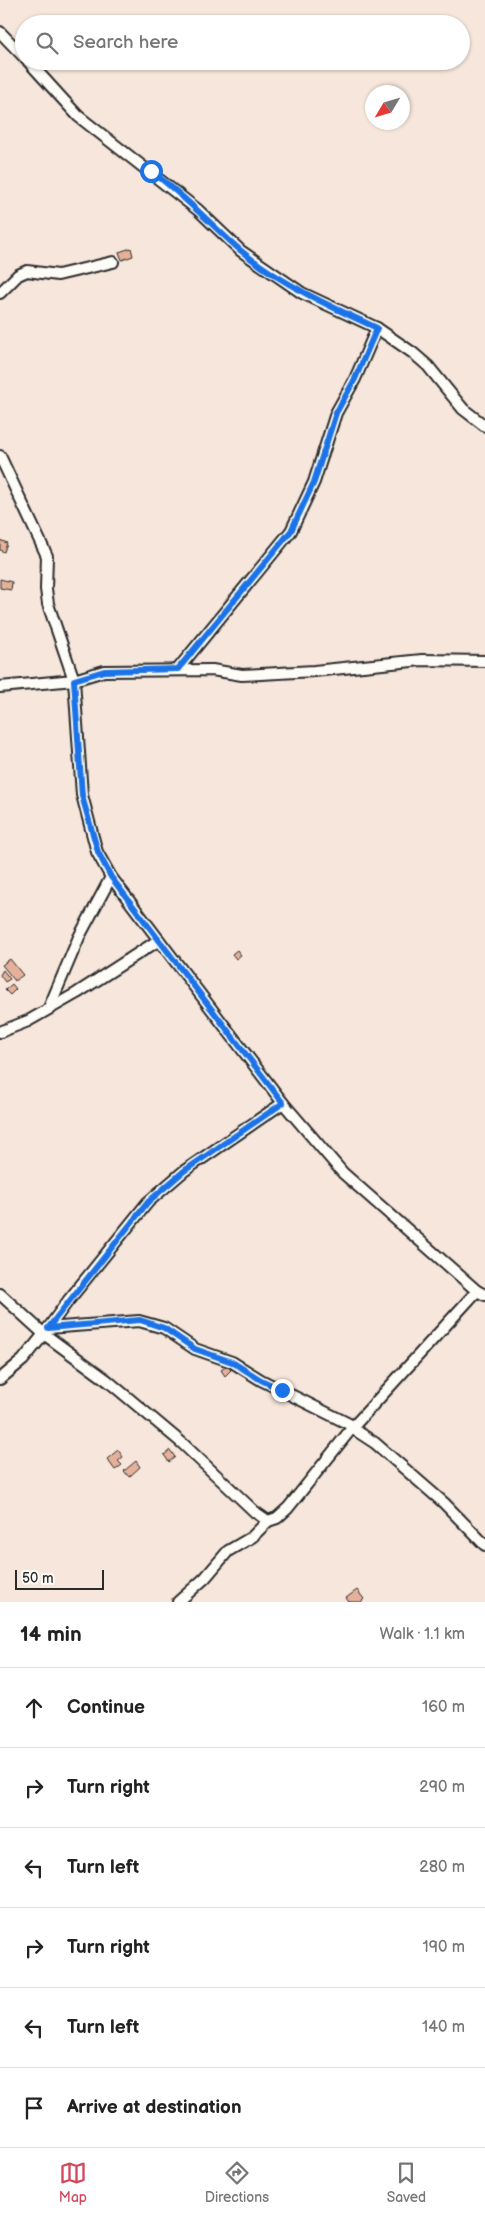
<!DOCTYPE html>
<html lang="en">
<head>
<meta charset="utf-8">
<style>
  :root { --surface:#fff; --page:#f6f6f6; --text:#222; --muted:#767676; --line:#e0e0e0; --accent:#d1495b }
  body { margin:0; font-family:"Balsamiq Sans",sans-serif; background:var(--page); color:var(--text) }
  .compass { position:absolute; left:365px; top:85px; width:45px; height:45px; border-radius:50%; background:var(--surface); box-shadow:0 1px 4px #0004; rotate:232deg }
  .scale { position:absolute; left:15px; bottom:12px; width:89px; box-sizing:border-box; padding-left:5px; border:2px solid #2b2b2b; border-top:0; font-size:14px; line-height:18px; white-space:nowrap; color:#2b2b2b; -webkit-text-stroke:4px #fdfcf7; paint-order:stroke }
  .stop { position:absolute; width:15px; height:15px; margin:-11px; border:4px solid #1a73e8; border-radius:50%; background:#fff }
  .stop.end { background:#1a73e8; border-color:#fff; box-shadow:0 1px 5px #0008 }
  .list { margin:0; padding:0; list-style:none }
  h2 { display:flex; justify-content:space-between; align-items:center; height:65px; margin:0; padding:0 20px; font-size:21px }
  h2 small { font-size:16px; font-weight:400; color:var(--muted) }
  .list li { display:grid; grid-template-columns:32px 1fr auto; gap:15px; align-items:center; box-sizing:border-box; height:80px; padding:0 20px; border-top:1px solid var(--line) }
  .list b { display:block; font-size:19px; white-space:nowrap }
  .list em { font-size:16px; font-style:normal; color:var(--muted) }
  .icon { flex:none; width:28px; height:28px; fill:none; stroke:currentColor; stroke-width:2; stroke-linecap:round; stroke-linejoin:round }
  .map { position:relative; flex:none; width:485px; height:1602px; overflow:hidden }
  .search { position:absolute; background:var(--surface); box-shadow:0 1px 4px #0004; left:15px; right:15px; top:15px; height:55px; display:flex; align-items:center; gap:12px; box-sizing:border-box; padding:0 18px; border-radius:28px; color:var(--muted); font-size:19px }
  .sheet { height:545px; background:var(--surface) }
  nav { display:flex; justify-content:space-around; align-items:center; box-sizing:border-box; height:70px; border-top:1px solid var(--line); background:var(--surface); font-size:14px; color:var(--muted) }
  nav a { display:grid; justify-items:center; gap:2px }
  nav .on { color:var(--accent) }
  .map>svg:first-child { display:block }
  .building { fill:#e6b19a; stroke:#2b2b2b }
  .lines { fill:none; stroke-linecap:round; stroke-linejoin:round }
  .street-casing { stroke:#2b2b2b; stroke-width:14 }
  .street { stroke:#fdfcf7; stroke-width:10 }
  .route { stroke:#1a73e8; stroke-width:6 }
</style>
</head>
<body>
<div class="map">
<svg width="485" height="1602" viewBox="0 0 485 1602">
  <rect width="100%" height="100%" fill="#f6e6db"/>
  <filter id="ink" filterUnits="userSpaceOnUse"><feTurbulence type="fractalNoise" baseFrequency=".02" numOctaves="2"/><feDisplacementMap in="SourceGraphic" scale="10" xChannelSelector="R" yChannelSelector="G"/><feConvolveMatrix kernelMatrix="1 2 1 2 8 2 1 2 1" color-interpolation-filters="sRGB"/></filter>
  <g filter="url(#ink)">
    <g class="building">
      <polygon points="131,248 133,256 122,260 119,252"/>
      <polygon points="0,540 7,543 4,552 0,550"/>
      <polygon points="0,579 12,582 11,590 0,588"/>
      <polygon points="237,950 241,955 236,959 232,954"/>
      <polygon points="10,959 23,975 15,981 2,965"/>
      <polygon points="3,970 10,979 5,982 0,975"/>
      <polygon points="12,984 16,989 10,995 5,990"/>
      <polygon points="227,1366 231,1370 225,1376 221,1370"/>
      <polygon points="118,1450 123,1457 118,1461 122,1465 115,1470 107,1459"/>
      <polygon points="170,1450 175,1457 169,1462 164,1455"/>
      <polygon points="136,1461 140,1467 129,1477 124,1471"/>
      <polygon points="357,1590 364,1599 361,1602 349,1602 346,1598"/>
    </g>
    <g class="lines">
      <defs>
        <g id="street">
          <polyline points="0,32 24,57"/>
          <polyline points="28,61 78,116 198,210 241,251 302,293 377,328 413,353 428,366 463,409 485,426"/>
          <polyline points="0,293 18,275 27,271 58,275 113,262"/>
          <polyline points="0,456 47,556 46,589 48,604 74,680 82,795 97,852 111,877 283,1103 343,1173 477,1291 485,1295"/>
          <polyline points="178,669 291,531 314,482 336,413 355,379 377,328"/>
          <polyline points="0,687 74,680 104,671 212,670 242,675 314,671 422,660 485,661"/>
          <polyline points="49,1008 79,937 111,877"/>
          <polyline points="0,1032 28,1021 77,993 159,940"/>
          <polyline points="0,1294 44,1334 108,1381 182,1443 255,1512 268,1521 277,1518 288,1508 352,1428 477,1291"/>
          <polyline points="48,1328 139,1321 164,1328 195,1349 232,1362 261,1380 353,1426"/>
          <polyline points="0,1379 23,1360 44,1334 68,1301 148,1202 184,1171 283,1103"/>
          <polyline points="352,1428 375,1443 444,1503 485,1545"/>
          <polyline points="178,1602 205,1578 228,1551 252,1537 268,1521"/>
        </g>
      </defs>
      <use href="#street" class="street-casing"/>
      <use href="#street" class="street"/>
    </g>
  </g>
  <g class="lines" filter="url(#ink)">
    <path class="route" d="M 151,171 C 183,194 210,224 240,250 C 281,284 329,306 377,328 L 355,379 L 336,413 L 314,482 L 291,531 L 178,669 L 104,671 L 74,680 L 82,796 L 98,852 L 111,877 L 283,1103 L 184,1171 L 148,1202 L 48,1328 L 140,1320 L 164,1328 L 195,1349 L 232,1362 L 261,1380 L 282,1390"/>
  </g>
</svg>
<svg class="compass" viewBox="-18 -18 36 36"><path d="M0-13l5 13h-10z" fill="#e53935"/><path d="M0 13l5-13h-10z" fill="#767676"/></svg>
<div class="scale">50 m</div>
<div class="stop" style="left:151px;top:171px"></div>
<div class="stop end" style="left:282px;top:1390px"></div>
<div class="search"><svg class="icon" aria-label="search" viewBox="0 0 24 24"><circle cx="10" cy="10" r="6"/><path d="M15 15l6 6"/></svg>Search here</div>
</div>
<section class="sheet">
<h2>14 min<small>Walk · 1.1 km</small></h2>
<ul class="list">
<li><svg class="icon" aria-label="ahead" viewBox="0 0 24 24"><path d="M12 20V5M6 11l6-6 6 6"/></svg><div><b>Continue</b></div><em>160 m</em></li>
<li><svg class="icon" aria-label="right" viewBox="0 0 24 24"><path d="M7 20v-9h11M14 6l5 5-5 5"/></svg><div><b>Turn right</b></div><em>290 m</em></li>
<li><svg class="icon" aria-label="left" viewBox="0 0 24 24"><path d="M17 20v-9H6M10 6l-5 5 5 5"/></svg><div><b>Turn left</b></div><em>280 m</em></li>
<li><svg class="icon" aria-label="right" viewBox="0 0 24 24"><path d="M7 20v-9h11M14 6l5 5-5 5"/></svg><div><b>Turn right</b></div><em>190 m</em></li>
<li><svg class="icon" aria-label="left" viewBox="0 0 24 24"><path d="M17 20v-9H6M10 6l-5 5 5 5"/></svg><div><b>Turn left</b></div><em>140 m</em></li>
<li><svg class="icon" aria-label="arrive" viewBox="0 0 24 24"><path d="M6 21V4h12l-3 4 3 4H6"/></svg><div><b>Arrive at destination</b></div></li>
</ul>
</section>
<nav>
<a class="on"><svg class="icon" aria-label="map" viewBox="0 0 24 24"><path d="M3 6l6-2 6 2 6-2v14l-6 2-6-2-6 2zM9 4v14M15 6v14"/></svg>Map</a>
<a><svg class="icon" aria-label="directions" viewBox="0 0 24 24"><path d="M12 3l9 9-9 9-9-9zM9 14v-3h6M13 9l2 2-2 2"/></svg>Directions</a>
<a><svg class="icon" aria-label="saved" viewBox="0 0 24 24"><path d="M7 4h10v16l-5-4-5 4z"/></svg>Saved</a>
</nav>
</body>
</html>
